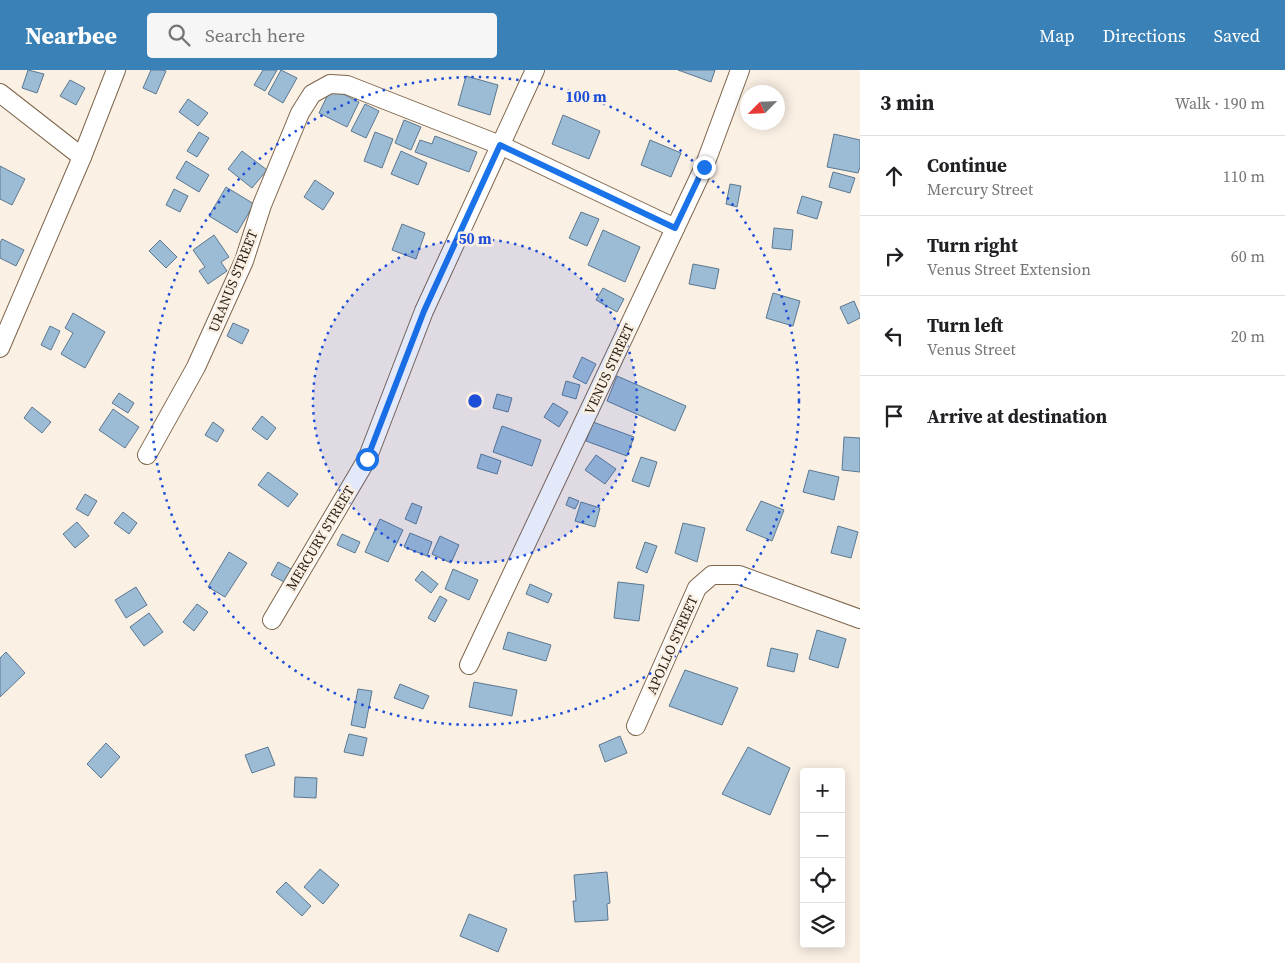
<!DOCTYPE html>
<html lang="en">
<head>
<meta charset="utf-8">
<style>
  :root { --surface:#fff; --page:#f6f6f6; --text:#202124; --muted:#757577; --line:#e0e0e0; --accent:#3981b6 }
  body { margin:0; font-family:"Source Serif 4",serif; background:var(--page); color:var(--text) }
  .controls { position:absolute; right:15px; bottom:15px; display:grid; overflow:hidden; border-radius:5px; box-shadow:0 2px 12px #0003 }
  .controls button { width:45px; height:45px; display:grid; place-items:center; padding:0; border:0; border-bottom:1px solid var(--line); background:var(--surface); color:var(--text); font:25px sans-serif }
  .compass { position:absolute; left:740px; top:15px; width:45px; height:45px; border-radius:50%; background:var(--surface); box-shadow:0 2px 12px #0003; rotate:246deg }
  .stop { position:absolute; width:15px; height:15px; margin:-11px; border:4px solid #1a73e8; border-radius:50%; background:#fff }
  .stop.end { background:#1a73e8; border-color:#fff; box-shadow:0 1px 5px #0008 }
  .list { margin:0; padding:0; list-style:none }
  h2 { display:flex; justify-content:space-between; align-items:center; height:65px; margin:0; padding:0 20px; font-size:21px }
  h2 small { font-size:16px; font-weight:400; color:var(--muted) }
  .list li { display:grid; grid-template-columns:32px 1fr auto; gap:15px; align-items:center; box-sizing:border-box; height:80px; padding:0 20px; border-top:1px solid var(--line) }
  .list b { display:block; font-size:19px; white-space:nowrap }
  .list p { margin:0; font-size:16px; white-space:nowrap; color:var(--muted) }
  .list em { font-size:16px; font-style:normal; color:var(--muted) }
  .icon { flex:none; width:28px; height:28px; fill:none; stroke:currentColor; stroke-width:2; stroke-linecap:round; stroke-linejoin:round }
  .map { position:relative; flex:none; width:860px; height:893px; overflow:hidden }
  header { display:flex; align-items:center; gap:30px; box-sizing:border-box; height:70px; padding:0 25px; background:var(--accent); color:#fff }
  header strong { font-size:24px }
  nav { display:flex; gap:28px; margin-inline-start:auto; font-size:18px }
  .search { width:350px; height:45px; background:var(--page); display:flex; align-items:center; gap:12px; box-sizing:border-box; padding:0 18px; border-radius:5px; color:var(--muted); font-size:19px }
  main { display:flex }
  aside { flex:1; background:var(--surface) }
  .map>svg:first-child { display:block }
  .building { fill:#9cbbd5; stroke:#5b7890 }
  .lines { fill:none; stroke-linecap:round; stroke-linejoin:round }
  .minor-casing { stroke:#7d654a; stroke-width:20 }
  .minor { stroke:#fff; stroke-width:18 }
  .route { stroke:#1a73e8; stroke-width:6 }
  .ring { fill:none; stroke:#1d4ed8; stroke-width:2.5; stroke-dasharray:2.5 5 }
  .labels { text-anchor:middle; stroke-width:5; stroke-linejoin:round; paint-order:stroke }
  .street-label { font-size:14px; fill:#2e2318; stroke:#fbf0e4 }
  .centre { fill:#1d4ed8; stroke:#fbf0e4; stroke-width:2.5 }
  .ring-label { font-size:15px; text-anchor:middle; font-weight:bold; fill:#1d4ed8; stroke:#fbf0e4; stroke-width:5; stroke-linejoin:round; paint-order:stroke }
</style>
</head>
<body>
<header>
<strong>Nearbee</strong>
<div class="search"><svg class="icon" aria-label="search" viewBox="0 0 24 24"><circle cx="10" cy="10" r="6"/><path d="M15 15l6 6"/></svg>Search here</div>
<nav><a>Map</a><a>Directions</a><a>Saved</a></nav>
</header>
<main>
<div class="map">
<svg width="860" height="893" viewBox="0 0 860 893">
  <rect width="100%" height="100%" fill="#fbf0e4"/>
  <g class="building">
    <polygon points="28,0 44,4 37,23 22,18"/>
    <polygon points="151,0 163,0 166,1 156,24 143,18"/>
    <polygon points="263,0 277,0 265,21 254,15"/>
    <polygon points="281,0 297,8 283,33 268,24"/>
    <polygon points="678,0 715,0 711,12"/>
    <polygon points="466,6 498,15 490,45 458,35"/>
    <polygon points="70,10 85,18 76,35 60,26"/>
    <polygon points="331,18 359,32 347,57 319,43"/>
    <polygon points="188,29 208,43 198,56 179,42"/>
    <polygon points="365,34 379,41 366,68 351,61"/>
    <polygon points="563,45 600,61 589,89 552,74"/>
    <polygon points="404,50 421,57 411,80 395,73"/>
    <polygon points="199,62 209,68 197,87 187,81"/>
    <polygon points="375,62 393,69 382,98 364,91"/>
    <polygon points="834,64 860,70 860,97 858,103 827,97"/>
    <polygon points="435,66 477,82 469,102 415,82 420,70 432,74"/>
    <polygon points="650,70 681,83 671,107 641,95"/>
    <polygon points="242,81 267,100 252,118 228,99"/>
    <polygon points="401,81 427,93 418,115 391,104"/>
    <polygon points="186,91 209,105 199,122 176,108"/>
    <polygon points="0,96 25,109 12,135 0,129"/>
    <polygon points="833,102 855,108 850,123 829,117"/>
    <polygon points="315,110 334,123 323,140 304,127"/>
    <polygon points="730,114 741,116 737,137 726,134"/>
    <polygon points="226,117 254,134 237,163 209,146"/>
    <polygon points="174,119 188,126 180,142 166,135"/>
    <polygon points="802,126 822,132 817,149 797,143"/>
    <polygon points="581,142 599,149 587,176 569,168"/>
    <polygon points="402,154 425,163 416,189 392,180"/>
    <polygon points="774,158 793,160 791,180 772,178"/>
    <polygon points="603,160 640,177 625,212 588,195"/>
    <polygon points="214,165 229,187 221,192 227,201 208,214 199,201 205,197 193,180"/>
    <polygon points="2,169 24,180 16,196 0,188 0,173"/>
    <polygon points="160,170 177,187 166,198 149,181"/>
    <polygon points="693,194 719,199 715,219 689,214"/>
    <polygon points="603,218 624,229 617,242 596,230"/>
    <polygon points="773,223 800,231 793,256 766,248"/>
    <polygon points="854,231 860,245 860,248 848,254 840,237"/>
    <polygon points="73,243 105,262 85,298 61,284 73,263 65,258"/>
    <polygon points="233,253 249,260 242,274 227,266"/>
    <polygon points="50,256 60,261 51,280 41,275"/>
    <polygon points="582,287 596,294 586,314 573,307"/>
    <polygon points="617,306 686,336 675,361 607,331"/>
    <polygon points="566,311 580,315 576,329 562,325"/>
    <polygon points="119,323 134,333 128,343 112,333"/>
    <polygon points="497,324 512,328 508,342 493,338"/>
    <polygon points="553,333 568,342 559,357 544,347"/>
    <polygon points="32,337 51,352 42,363 24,348"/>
    <polygon points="113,339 139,357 125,378 99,360"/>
    <polygon points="262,346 276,358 267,370 252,359"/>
    <polygon points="213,352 224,360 217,372 205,365"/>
    <polygon points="593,352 634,367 627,386 586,371"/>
    <polygon points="502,356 541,370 532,396 493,382"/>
    <polygon points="844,367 860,368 860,402 842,400"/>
    <polygon points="481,384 501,391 497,404 477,398"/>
    <polygon points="596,385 616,399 605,414 585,400"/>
    <polygon points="641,387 657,392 649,417 632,411"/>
    <polygon points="809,400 839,407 834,430 803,422"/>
    <polygon points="268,402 298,424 288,437 258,415"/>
    <polygon points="85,424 97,431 88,446 76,439"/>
    <polygon points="569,427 579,431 575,439 566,435"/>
    <polygon points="761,431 784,440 772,471 746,460"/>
    <polygon points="581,432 600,438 595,457 575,451"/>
    <polygon points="412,433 422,437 416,454 405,449"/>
    <polygon points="123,442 137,453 129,464 114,453"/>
    <polygon points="380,449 403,460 388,492 365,482"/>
    <polygon points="77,452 89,466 75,478 63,464"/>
    <polygon points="683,453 705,458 697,492 675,483"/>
    <polygon points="838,456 858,462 851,488 831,483"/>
    <polygon points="410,463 432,472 427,486 404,477"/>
    <polygon points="342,464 360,472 355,483 337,475"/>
    <polygon points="440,466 459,475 451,493 432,484"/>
    <polygon points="645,472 657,476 647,503 636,498"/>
    <polygon points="229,482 247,493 225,527 208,517"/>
    <polygon points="278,492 293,500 286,513 271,505"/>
    <polygon points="453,499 478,510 469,530 445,519"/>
    <polygon points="422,501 438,514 431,523 415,510"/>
    <polygon points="618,512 644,515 639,551 614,548"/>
    <polygon points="530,514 552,524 548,533 526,524"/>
    <polygon points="136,517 147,535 126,548 115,530"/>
    <polygon points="440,526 447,530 435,552 428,548"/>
    <polygon points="197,534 208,542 194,561 183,552"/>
    <polygon points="149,543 163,562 144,576 130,557"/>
    <polygon points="817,560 846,569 838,598 809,589"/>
    <polygon points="508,562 551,575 546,591 503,579"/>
    <polygon points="771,578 798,584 794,602 767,596"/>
    <polygon points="6,582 25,603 0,627 0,588"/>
    <polygon points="685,600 738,618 722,655 669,636"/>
    <polygon points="474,612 517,620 512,646 469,637"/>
    <polygon points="400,614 429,626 423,639 394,628"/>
    <polygon points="358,619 372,621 365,658 351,655"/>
    <polygon points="349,664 367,668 363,686 344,682"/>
    <polygon points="620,666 627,683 605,692 599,675"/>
    <polygon points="106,673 120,687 101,708 87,694"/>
    <polygon points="268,677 275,695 252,703 245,685"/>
    <polygon points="748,677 790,698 770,745 722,724"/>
    <polygon points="295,707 317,708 316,728 294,727"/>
    <polygon points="320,799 339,815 323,834 304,817"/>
    <polygon points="607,802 610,833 607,834 608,850 575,852 573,831 576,831 574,805"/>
    <polygon points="286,812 311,836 302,846 276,822"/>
    <polygon points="469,844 507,859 498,882 460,866"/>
  </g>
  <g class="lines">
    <defs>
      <g id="minor">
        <polyline points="0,23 82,87"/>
        <polyline points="0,278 82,87 116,0"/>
        <polyline points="147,385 196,297 244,191 262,135 300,43 312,24 330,14 347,15 500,75 675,158"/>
        <polyline points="272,550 367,389 424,241 535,0"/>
        <polyline points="469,595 704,97 740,0"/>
        <polyline points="636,656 697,518 712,505 739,505 860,549"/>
      </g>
    </defs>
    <use href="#minor" class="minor-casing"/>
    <use href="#minor" class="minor"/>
  </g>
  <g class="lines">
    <polyline class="route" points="367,389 424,241 500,75 675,158 704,97"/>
  </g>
  <circle cx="475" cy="331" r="162" fill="#1d4ed8" fill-opacity=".12"/>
  <g class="ring">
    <circle cx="475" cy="331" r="162"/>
    <circle cx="475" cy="331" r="324"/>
  </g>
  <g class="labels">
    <g class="street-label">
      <text transform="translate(233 211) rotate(-68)" y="5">URANUS STREET</text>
      <text transform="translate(609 299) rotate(-65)" y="5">VENUS STREET</text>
      <text transform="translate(320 468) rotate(-59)" y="5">MERCURY STREET</text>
      <text transform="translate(672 575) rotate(-66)" y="5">APOLLO STREET</text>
    </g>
  </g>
  <circle cx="475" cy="331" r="8" class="centre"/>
  <g class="ring-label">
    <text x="586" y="32">100 m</text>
    <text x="475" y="174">50 m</text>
  </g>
</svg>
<div class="controls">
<button>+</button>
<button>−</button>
<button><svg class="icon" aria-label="locate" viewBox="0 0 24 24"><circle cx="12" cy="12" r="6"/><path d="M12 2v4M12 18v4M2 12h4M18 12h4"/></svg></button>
<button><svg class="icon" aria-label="layers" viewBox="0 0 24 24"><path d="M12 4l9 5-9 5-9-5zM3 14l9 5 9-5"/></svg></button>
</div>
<svg class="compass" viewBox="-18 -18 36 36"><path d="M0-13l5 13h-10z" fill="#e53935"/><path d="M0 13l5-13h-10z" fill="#757577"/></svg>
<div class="stop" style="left:367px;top:389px"></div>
<div class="stop end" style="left:704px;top:97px"></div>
</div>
<aside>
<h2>3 min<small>Walk · 190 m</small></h2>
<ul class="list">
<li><svg class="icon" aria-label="ahead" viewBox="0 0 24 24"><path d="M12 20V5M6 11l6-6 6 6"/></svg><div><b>Continue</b><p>Mercury Street</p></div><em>110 m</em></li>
<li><svg class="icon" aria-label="right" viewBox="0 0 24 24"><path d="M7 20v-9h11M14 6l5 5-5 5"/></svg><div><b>Turn right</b><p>Venus Street Extension</p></div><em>60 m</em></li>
<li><svg class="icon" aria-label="left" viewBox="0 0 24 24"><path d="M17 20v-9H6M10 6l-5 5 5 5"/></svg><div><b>Turn left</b><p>Venus Street</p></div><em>20 m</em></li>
<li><svg class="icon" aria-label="arrive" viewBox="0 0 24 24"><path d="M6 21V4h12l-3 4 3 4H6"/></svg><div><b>Arrive at destination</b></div></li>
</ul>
</aside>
</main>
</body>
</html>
